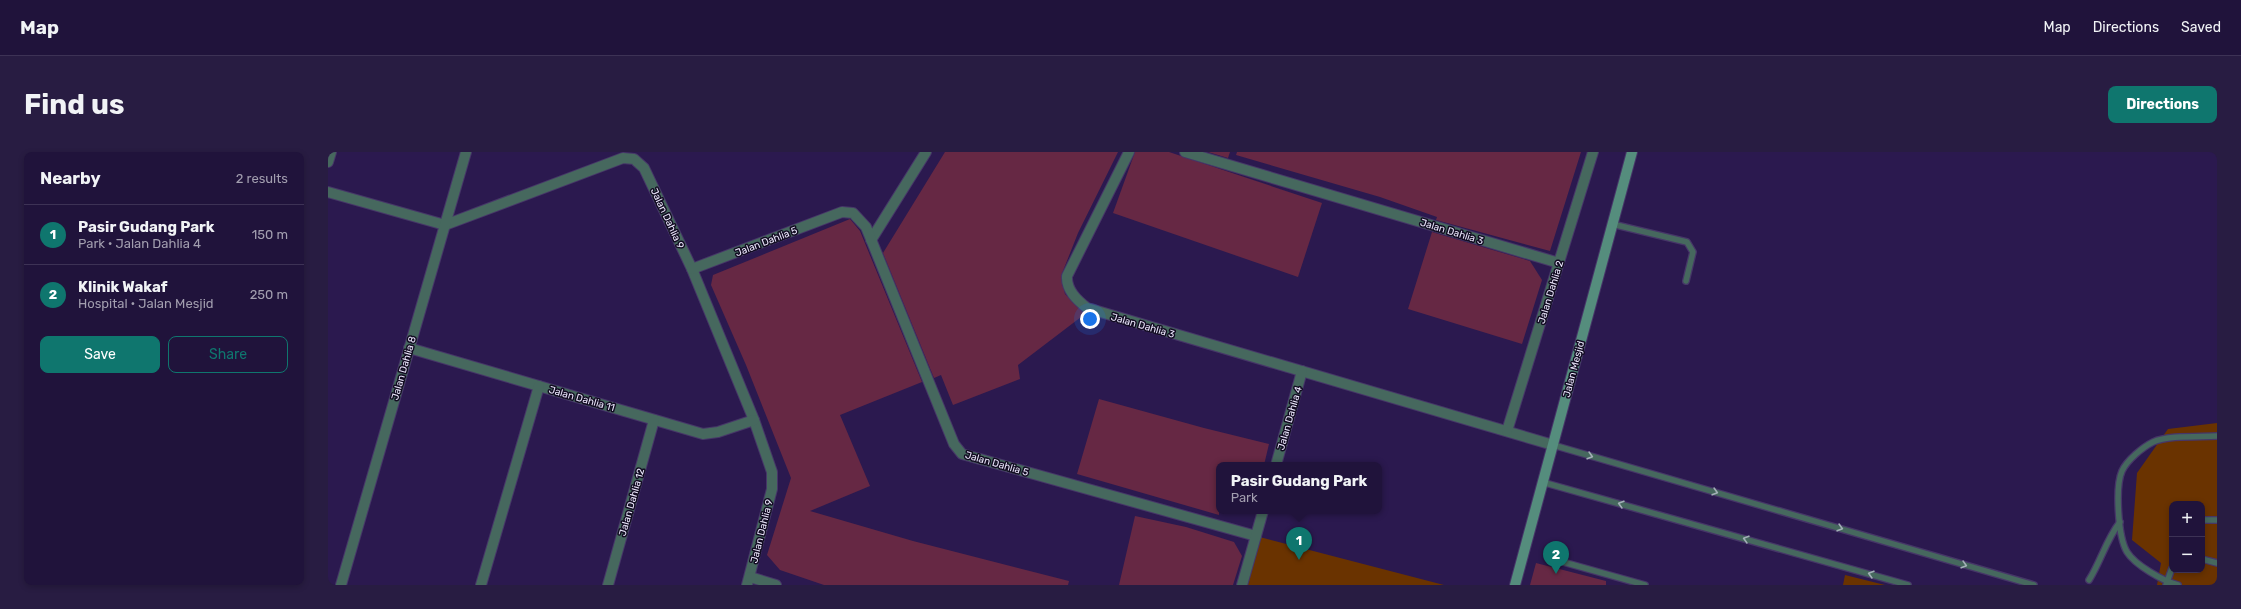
<!DOCTYPE html>
<html lang="en">
<head>
<meta charset="utf-8">
<style>
  :root { --surface:#20133b; --page:#281c42; --text:#f1f3f6; --muted:#a29eaf; --line:#3d3255; --accent:#0f766e }
  body { margin:0; font-family:Rubik,sans-serif; background:var(--page); color:var(--text) }
  .controls { position:absolute; right:12px; bottom:12px; display:grid; overflow:hidden; border-radius:8px; box-shadow:0 2px 6px #0003 }
  .controls button { width:36px; height:36px; display:grid; place-items:center; padding:0; border:0; border-bottom:1px solid var(--line); background:var(--surface); color:var(--text); font:20px sans-serif }
  .you { position:absolute; left:762px; top:167px; width:14px; height:14px; margin:-10px; border:3px solid #fff; border-radius:50%; background:#1a73e8; box-shadow:0 0 0 6px #1a73e833 }
  .badge { display:grid; place-items:center; width:26px; height:26px; border-radius:50%; background:var(--accent); color:#fff; font-size:13px; font-weight:700 }
  .pin { position:absolute; translate:-50% -33px; filter:drop-shadow(0 1px 2px #0008) }
  .pin::after { content:''; position:absolute; top:21px; width:14px; height:12px; background:inherit; clip-path:polygon(0 0,100% 0,50% 100%) }
  .popup { position:absolute; left:888px; top:310px; width:166px; height:52px; box-sizing:border-box; display:grid; place-content:center; border-radius:8px; background:var(--surface); filter:drop-shadow(0 1px 3px #0005); font-size:13px; white-space:nowrap; color:var(--muted) }
  .popup b { font-size:15px; color:var(--text) }
  .popup::after { content:''; position:absolute; left:50%; top:100%; margin-left:-8px; border:8px solid transparent; border-top-color:var(--surface) }
  .list { margin:0; padding:0; list-style:none }
  h2 { display:flex; justify-content:space-between; align-items:center; height:52px; margin:0; padding:0 16px; font-size:17px }
  h2 small { font-size:13px; font-weight:400; color:var(--muted) }
  .list li { display:grid; grid-template-columns:26px 1fr auto; gap:12px; align-items:center; box-sizing:border-box; height:60px; padding:0 16px; border-top:1px solid var(--line) }
  .list b { display:block; font-size:15px; white-space:nowrap }
  .list p { margin:0; font-size:13px; white-space:nowrap; color:var(--muted) }
  .list em { font-size:13px; font-style:normal; color:var(--muted) }
  .actions { display:flex; gap:8px; padding:12px 16px }
  .actions a { flex:1; padding:9px 0; border:1px solid var(--accent); border-radius:8px; text-align:center; font-size:14px; color:var(--accent) }
  .actions .main { background:var(--accent); color:#fff }
  .map { position:relative; flex:none; width:1889px; height:433px; overflow:hidden; border-radius:8px }
  header { display:flex; align-items:center; gap:24px; box-sizing:border-box; height:56px; padding:0 20px; background:var(--surface); border-bottom:1px solid var(--line) }
  header strong { font-size:19px }
  nav { display:flex; gap:22px; margin-inline-start:auto; font-size:14px }
  .intro { display:flex; align-items:center; justify-content:space-between; box-sizing:border-box; height:96px; padding:0 24px }
  h1 { margin:0; font-size:28px }
  .button { padding:10px 18px; border-radius:8px; background:var(--accent); color:#fff; font-size:14px; font-weight:700 }
  main { display:flex; gap:24px; padding:0 24px }
  aside { flex:1; background:var(--surface); border-radius:8px; box-shadow:0 2px 6px #0003 }
  .map>svg:first-child { display:block }
  .green { fill:#6a3300; fill-rule:evenodd }
  .building { fill:#662844 }
  .lines { fill:none; stroke-linecap:round; stroke-linejoin:round }
  .lane-casing { stroke:#463668; stroke-width:8 }
  .street-casing { stroke:#463668; stroke-width:12 }
  .secondary-casing { stroke:#463668; stroke-width:12 }
  .lane { stroke:#46685e; stroke-width:5.5 }
  .street { stroke:#46685e; stroke-width:10 }
  .secondary { stroke:#558d7d; stroke-width:10 }
  .oneway { stroke:#a2afb6 }
  .labels { text-anchor:middle; stroke-width:3; stroke-linejoin:round; paint-order:stroke }
  .street-label { font-size:10px; fill:#ede9fe; stroke:#120b22 }
</style>
</head>
<body>
<header>
<strong>Map</strong>
<nav><a>Map</a><a>Directions</a><a>Saved</a></nav>
</header>
<div class="intro"><h1>Find us</h1><a class="button">Directions</a></div>
<main>
<aside>
<h2>Nearby<small>2 results</small></h2>
<ul class="list">
<li><span class="badge">1</span><div><b>Pasir Gudang Park</b><p>Park · Jalan Dahlia 4</p></div><em>150 m</em></li>
<li><span class="badge">2</span><div><b>Klinik Wakaf</b><p>Hospital · Jalan Mesjid</p></div><em>250 m</em></li>
</ul>
<div class="actions"><a class="main">Save</a><a>Share</a></div>
</aside>
<div class="map">
<svg width="1889" height="433" viewBox="0 0 1889 433">
  <rect width="100%" height="100%" fill="#2b194f"/>
  <g class="green">
    <path d="M 1889,271 L 1889,433 L 1829,433 L 1833,411 L 1804,388 L 1809,321 L 1840,277 ZM 1844,352 L 1874,352 L 1874,418 L 1844,418 Z"/>
    <polygon points="928,384 1116,433 914,433"/>
    <polygon points="1517,423 1557,433 1515,433"/>
  </g>
  <g class="building">
    <polygon points="617,0 790,0 750,81 733,124 737,142 757,162 690,213 692,227 625,253 613,223 606,226 555,101"/>
    <polygon points="807,0 841,0 994,51 970,125 785,61"/>
    <polygon points="880,0 902,0 900,6"/>
    <polygon points="909,0 1253,0 1222,99 1108,68 1109,65 1052,45 908,3"/>
    <polygon points="522,67 532,79 594,230 512,263 542,334 482,359 585,389 741,429 740,433 496,433 452,418 439,403 463,326 418,213 383,133 385,123"/>
    <polygon points="1104,80 1202,109 1214,128 1194,192 1080,157"/>
    <polygon points="771,247 876,276 941,292 936,313 891,313 891,363 749,322"/>
    <polygon points="807,364 858,375 906,390 914,404 905,433 791,433"/>
    <polygon points="1208,411 1278,429 1278,433 1202,433"/>
  </g>
  <g class="lines">
    <defs>
      <g id="lane">
        <polyline points="1284,72 1359,90 1365,100 1358,129"/>
        <polyline points="1225,293 1706,433"/>
        <polyline points="1214,330 1580,433"/>
        <polyline points="1874,368 1889,368"/>
        <polyline points="1874,407 1889,411"/>
        <polyline points="1235,410 1317,433"/>
        <path d="M 1761,428 C 1773,409 1778,388 1792,370"/>
        <polyline points="1838,433 1844,416"/>
        <path d="M 1850,433 C 1835,429 1807,413 1799,400 C 1790,385 1787,335 1794,319 C 1799,308 1815,295 1825,290 C 1840,283 1872,285 1889,284"/>
      </g>
      <g id="street">
        <path d="M 801,0 L 739,124 C 738,138 749,148 759,156 L 1225,293"/>
        <polyline points="857,0 1231,111"/>
        <polyline points="0,10 3,0"/>
        <polyline points="0,40 117,73 295,6 306,7 316,16 364,117 426,268 444,320 444,337 419,433"/>
        <polyline points="543,88 598,0"/>
        <polyline points="364,117 514,60 525,61 538,75 626,292 634,302 928,384"/>
        <polyline points="81,196 375,282 390,280 426,268"/>
        <polyline points="1179,279 1265,0"/>
        <polyline points="948,313 974,219"/>
        <polyline points="422,425 448,433"/>
        <polyline points="13,433 138,0"/>
        <polyline points="153,433 211,234"/>
        <polyline points="280,433 326,268"/>
        <polyline points="914,433 935,359"/>
      </g>
      <polyline id="secondary" points="1187,433 1304,0"/>
    </defs>
    <use href="#lane" class="lane-casing"/>
    <use href="#street" class="street-casing"/>
    <use href="#secondary" class="secondary-casing"/>
    <use href="#lane" class="lane"/>
    <use href="#street" class="street"/>
    <use href="#secondary" class="secondary"/>
  </g>
  <defs><path id="oneway-chevron" d="M-2-3.5L2.5 0L-2 3.5" fill="none" stroke-width="1.6" stroke-linecap="round" stroke-linejoin="round"/></defs>
  <g class="oneway">
    <use href="#oneway-chevron" transform="translate(1262 304) rotate(16)"/>
    <use href="#oneway-chevron" transform="translate(1387 340) rotate(16)"/>
    <use href="#oneway-chevron" transform="translate(1293 352) rotate(-164)"/>
    <use href="#oneway-chevron" transform="translate(1512 376) rotate(16)"/>
    <use href="#oneway-chevron" transform="translate(1418 387) rotate(-164)"/>
    <use href="#oneway-chevron" transform="translate(1636 413) rotate(16)"/>
    <use href="#oneway-chevron" transform="translate(1543 422) rotate(-164)"/>
  </g>
  <g class="labels">
    <g class="street-label">
      <text transform="translate(340 66) rotate(65)" y="4">Jalan Dahlia 9</text>
      <text transform="translate(1124 79) rotate(17)" y="4">Jalan Dahlia 3</text>
      <text transform="translate(438 89) rotate(-21)" y="4">Jalan Dahlia 5</text>
      <text transform="translate(1222 140) rotate(-73)" y="4">Jalan Dahlia 2</text>
      <text transform="translate(815 173) rotate(16)" y="4">Jalan Dahlia 3</text>
      <text transform="translate(75 216) rotate(-74)" y="4">Jalan Dahlia 8</text>
      <text transform="translate(1245 217) rotate(-75)" y="4">Jalan Mesjid</text>
      <text transform="translate(254 246) rotate(16)" y="4">Jalan Dahlia 11</text>
      <text transform="translate(961 266) rotate(-74)" y="4">Jalan Dahlia 4</text>
      <text transform="translate(669 311) rotate(16)" y="4">Jalan Dahlia 5</text>
      <text transform="translate(303 350) rotate(-74)" y="4">Jalan Dahlia 12</text>
      <text transform="translate(433 379) rotate(-76)" y="4">Jalan Dahlia 9</text>
    </g>
  </g>
</svg>
<div class="controls">
<button>+</button>
<button>−</button>
</div>
<div class="you"></div>
<div class="pin badge" style="left:971px;top:408px">1</div>
<div class="popup"><b>Pasir Gudang Park</b>Park</div>
<div class="pin badge" style="left:1228px;top:422px">2</div>
</div>
</main>
</body>
</html>
